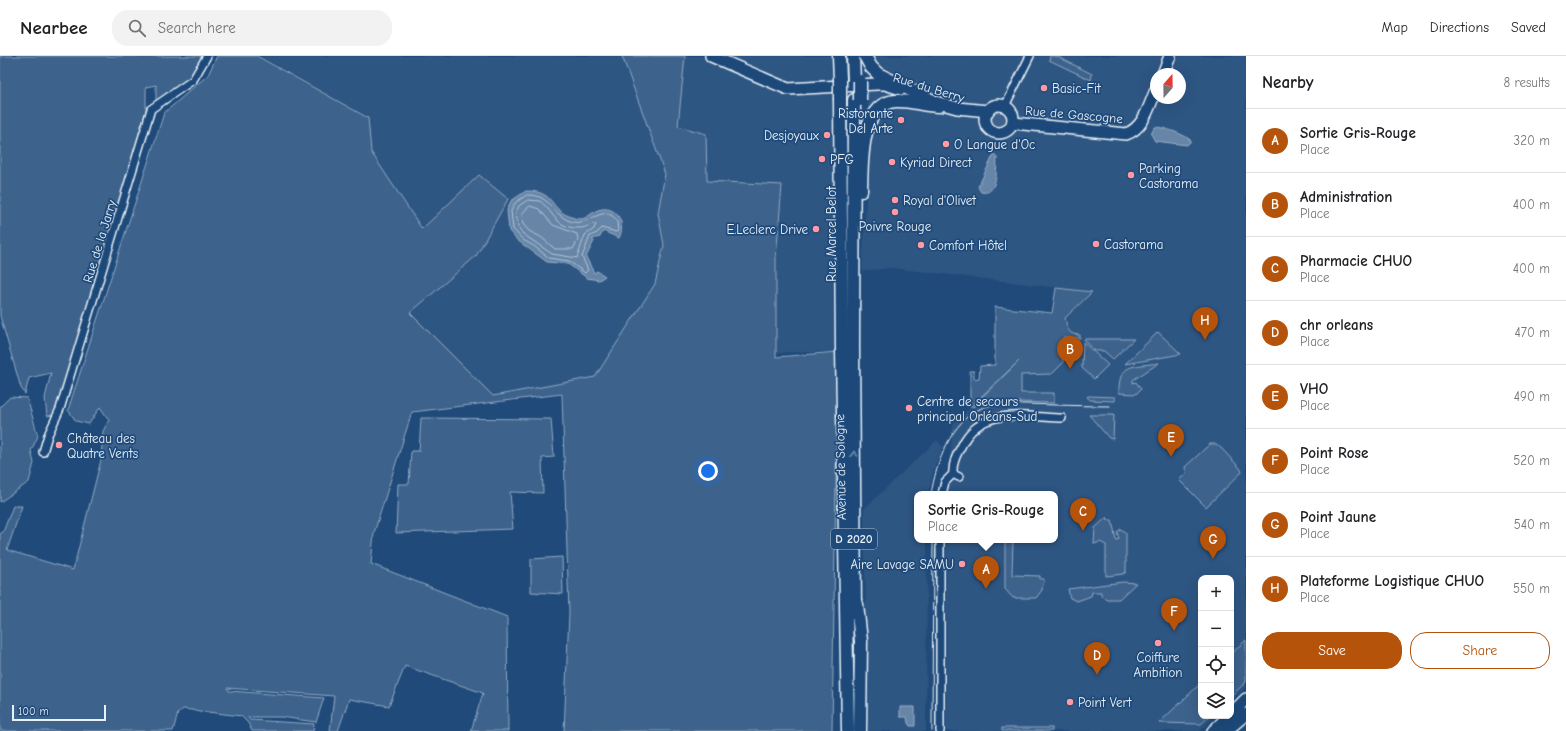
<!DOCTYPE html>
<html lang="en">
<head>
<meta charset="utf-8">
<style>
  :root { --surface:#fff; --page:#f2f2f2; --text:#202124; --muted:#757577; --line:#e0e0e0; --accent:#b45309 }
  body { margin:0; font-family:"Comic Neue",sans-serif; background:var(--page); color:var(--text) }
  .controls { position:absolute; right:12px; bottom:12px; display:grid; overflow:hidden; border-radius:8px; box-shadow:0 4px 16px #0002 }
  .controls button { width:36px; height:36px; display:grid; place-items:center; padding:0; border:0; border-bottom:1px solid var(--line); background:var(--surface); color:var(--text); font:20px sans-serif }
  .compass { position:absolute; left:1150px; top:12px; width:36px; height:36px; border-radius:50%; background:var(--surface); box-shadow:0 4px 16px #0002; rotate:20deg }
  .scale { position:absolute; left:12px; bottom:10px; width:94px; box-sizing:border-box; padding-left:4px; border:2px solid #e8f1f8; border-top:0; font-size:11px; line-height:14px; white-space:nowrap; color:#e8f1f8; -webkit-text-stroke:3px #1f4a7a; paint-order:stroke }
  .you { position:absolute; left:708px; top:415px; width:14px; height:14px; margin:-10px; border:3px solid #fff; border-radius:50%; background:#1a73e8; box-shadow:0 0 0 6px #1a73e833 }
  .badge { display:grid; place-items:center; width:26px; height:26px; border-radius:50%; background:var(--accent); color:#fff; font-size:13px; font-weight:700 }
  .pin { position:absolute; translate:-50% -33px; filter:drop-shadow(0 1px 2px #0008) }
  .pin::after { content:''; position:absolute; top:21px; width:14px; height:12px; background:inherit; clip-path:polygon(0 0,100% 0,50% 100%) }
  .popup { position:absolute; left:914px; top:435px; width:144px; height:52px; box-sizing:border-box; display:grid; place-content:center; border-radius:8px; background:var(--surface); filter:drop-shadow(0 1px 3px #0005); font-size:13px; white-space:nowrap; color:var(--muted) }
  .popup b { font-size:15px; color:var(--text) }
  .popup::after { content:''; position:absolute; left:50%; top:100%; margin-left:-8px; border:8px solid transparent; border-top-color:var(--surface) }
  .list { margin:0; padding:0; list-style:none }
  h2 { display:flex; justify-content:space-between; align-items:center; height:52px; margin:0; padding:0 16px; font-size:17px }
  h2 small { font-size:13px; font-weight:400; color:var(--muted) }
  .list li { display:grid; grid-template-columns:26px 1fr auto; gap:12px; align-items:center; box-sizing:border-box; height:64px; padding:0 16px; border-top:1px solid var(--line) }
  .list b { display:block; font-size:15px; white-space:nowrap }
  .list p { margin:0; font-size:13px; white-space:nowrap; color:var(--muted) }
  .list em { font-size:13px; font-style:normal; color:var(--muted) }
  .actions { display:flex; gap:8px; padding:12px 16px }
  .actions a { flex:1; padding:9px 0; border:1px solid var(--accent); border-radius:16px; text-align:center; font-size:14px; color:var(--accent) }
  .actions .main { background:var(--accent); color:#fff }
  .icon { flex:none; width:22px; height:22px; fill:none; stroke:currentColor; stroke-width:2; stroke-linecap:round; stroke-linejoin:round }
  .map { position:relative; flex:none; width:1246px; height:675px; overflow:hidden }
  header { display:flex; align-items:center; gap:24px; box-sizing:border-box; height:56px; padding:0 20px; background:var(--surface); border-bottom:1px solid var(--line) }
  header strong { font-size:19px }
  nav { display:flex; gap:22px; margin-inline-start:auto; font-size:14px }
  .search { width:280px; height:36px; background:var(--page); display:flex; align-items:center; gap:10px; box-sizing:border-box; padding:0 14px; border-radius:16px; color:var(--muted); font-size:15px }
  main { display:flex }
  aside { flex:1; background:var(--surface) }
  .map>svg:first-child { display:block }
  .built { fill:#2e5683; fill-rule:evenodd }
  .green { fill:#3c628c; stroke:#92aac2 }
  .water { fill:#6685a7; stroke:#9ab0c7 }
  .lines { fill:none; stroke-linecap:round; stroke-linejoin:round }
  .shore { stroke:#b4c6d8; stroke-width:1 }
  .street-casing { stroke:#e8f1f8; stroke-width:10 }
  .secondary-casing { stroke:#e8f1f8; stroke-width:14 }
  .primary-casing { stroke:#e8f1f8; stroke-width:15 }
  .street { stroke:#1f4a7a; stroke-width:7 }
  .secondary { stroke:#1f4a7a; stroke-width:11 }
  .primary { stroke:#1f4a7a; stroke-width:12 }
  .tram { stroke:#e8f1f8; stroke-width:1 }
  .primary-bridge-casing { stroke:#e8f1f8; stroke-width:15; stroke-linecap:butt }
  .primary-bridge { stroke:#1f4a7a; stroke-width:12 }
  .oneway { stroke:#6f8dac }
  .poi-dot { fill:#ff9aa2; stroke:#1f4a7a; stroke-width:1.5 }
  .labels { text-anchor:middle; stroke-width:3.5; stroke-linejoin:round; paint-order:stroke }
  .shield { fill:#1f4a7a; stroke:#acbfd2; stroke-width:1 }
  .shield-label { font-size:12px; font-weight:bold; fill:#e8f1f8 }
  .street-label { font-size:13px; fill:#e8f1f8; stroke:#1f4a7a }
  .poi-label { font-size:13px; fill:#e8f1f8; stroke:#1f4a7a; text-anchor:start }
</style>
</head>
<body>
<header>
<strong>Nearbee</strong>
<div class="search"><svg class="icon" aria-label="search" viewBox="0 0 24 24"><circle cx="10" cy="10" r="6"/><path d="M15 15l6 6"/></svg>Search here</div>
<nav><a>Map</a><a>Directions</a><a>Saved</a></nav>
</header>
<main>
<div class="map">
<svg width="1246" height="675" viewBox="0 0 1246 675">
  <rect width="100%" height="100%" fill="#1f4a7a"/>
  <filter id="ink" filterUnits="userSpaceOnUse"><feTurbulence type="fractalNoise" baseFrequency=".025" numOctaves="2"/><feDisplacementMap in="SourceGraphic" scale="8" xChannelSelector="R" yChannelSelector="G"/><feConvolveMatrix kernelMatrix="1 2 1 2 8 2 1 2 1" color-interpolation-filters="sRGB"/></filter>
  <g filter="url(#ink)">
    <g class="built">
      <polygon points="260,0 836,0 838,296 787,296 493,340 370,355 368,62"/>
      <path d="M 867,0 L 1246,0 L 1246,631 L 1231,645 L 1231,522 L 1201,522 L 1201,660 L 1215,660 L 1200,675 L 946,675 L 946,484 L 1055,484 L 1055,438 L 947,438 L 953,368 L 1092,236 L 1102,237 L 892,212 L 862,215 L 869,92 ZM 1156,18 L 1180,18 L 1180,42 L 1156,42 Z"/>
      <polygon points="937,384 943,391 934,412 928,438 917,438 917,484 927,484 926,675 868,675 864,453"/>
    </g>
    <g class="green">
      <polygon points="0,0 205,0 192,22 156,47 156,29 146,31 146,54 61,344 55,359 47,360 45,342 51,317 29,322 25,338 21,332 0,260"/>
      <polygon points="217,0 257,0 368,62 371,96 422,173 479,119 508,143 476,200 410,257 493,340 595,321 655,228 664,189 658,157 665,118 622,0 685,0 678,70 706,78 707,125 782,129 776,202 776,301 838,296 832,675 564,675 569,557 562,338 412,356 374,477 371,508 507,561 508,675 471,675 483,637 405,610 389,650 349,643 338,675 330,675 334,640 227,632 229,635 324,642 316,666 281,661 248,661 250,664 314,668 313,675 252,675 248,667 241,660 183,653 178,657 173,675 0,675 0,478 3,476 13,450 22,450 7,494 73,514 101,404 103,375 109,364 100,351 89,368 76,365 68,354 164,57 208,19"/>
      <polygon points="1050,0 1056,0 1092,18 1091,24 1049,4"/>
      <circle cx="999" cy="63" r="9"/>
      <path d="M 1056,232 L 1092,236 L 1065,262 C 1067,272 1068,279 1080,279 L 1080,282 L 1063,282 L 1063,307 L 1052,318 L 1021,319 L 1021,337 L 1054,337 L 1054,347 L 984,345 L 972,351 L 1019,305 L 970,351 L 970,315 L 974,315 L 974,323 L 979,322 L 980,310 L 995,309 L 995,251 L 1052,257 Z"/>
      <polygon points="1158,276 1181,298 1125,308"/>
      <polygon points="1084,283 1134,283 1113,303 1104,295 1095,295"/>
      <polygon points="1083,286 1108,309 1094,323 1082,312"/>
      <path d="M 1159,307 L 1133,324 L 1133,327 L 1136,326 L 1141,333 L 1136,338 L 1119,337 C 1118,306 1134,311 1159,307 Z"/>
      <polygon points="1088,340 1115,341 1115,345 1090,344 1087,341"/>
      <polygon points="10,341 27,342 38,380 31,395 34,407 29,426 0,446 0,351"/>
      <polygon points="1089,359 1114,359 1113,383 1109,382"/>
      <polygon points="421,362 551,363 554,401 542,402 543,437 510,436 513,473 396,477 398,428 409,428 411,395 419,395"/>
      <polygon points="1210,388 1216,388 1219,390 1240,412 1242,416 1206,451 1179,424 1186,418 1185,411"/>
      <polygon points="1107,461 1108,464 1112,464 1116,484 1119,483 1117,476 1121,473 1126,477 1126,516 1123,518 1106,520 1106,489 1100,486 1094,488 1095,472"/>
      <polygon points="1005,484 1013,484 1012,519 1040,520 1040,523 1044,523 1042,534 1036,542 1013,542 1005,533"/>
      <polygon points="562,501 563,538 531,536 531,503"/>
      <polygon points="1123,526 1136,527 1119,543 1107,543 1101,540 1101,536 1092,536 1091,540 1077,545 1070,542 1068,533"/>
      <polygon points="1246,584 1246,626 1231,640 1231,598"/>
      <polygon points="1201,627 1201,660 1210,660 1201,668 1159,667"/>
      <rect x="1002" y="672" width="50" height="3"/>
    </g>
    <g class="water">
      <path d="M 1155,71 C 1163,71 1187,79 1191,85 L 1187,89 L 1155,85 L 1151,78 Z"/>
      <path d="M 994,98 L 997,101 C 996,111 999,140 981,136 L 978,131 Z"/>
      <path d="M 526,135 C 556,135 548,152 569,160 C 573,162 577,163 581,163 C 588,162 592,156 598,154 C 616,148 627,167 619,182 L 603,175 L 600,181 L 592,183 L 594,185 L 586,201 L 594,217 L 597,215 L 605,220 L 599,224 L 587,222 L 568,208 L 547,206 L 517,184 L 509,175 L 507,154 L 511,145 Z"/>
      <polygon points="900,651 915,651 915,670 910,670 908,667 907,661 900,661"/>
    </g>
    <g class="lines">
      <g class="shore">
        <path d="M 527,139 C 552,138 551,160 573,166 C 590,170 604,146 617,165 L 618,175 L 616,176 L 602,172 L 597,177 L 590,180 L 582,201 L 588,214 L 585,217 L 569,205 L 549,202 L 534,190 L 523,184 L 513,173 L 511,155 L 515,147 Z"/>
        <path d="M 528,144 L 540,145 C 555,157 555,173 581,172 C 586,172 591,167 596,168 L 594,173 L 585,179 L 577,202 L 552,198 L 523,178 L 518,171 L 516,156 L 519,150 Z"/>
        <polygon points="530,150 539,153 553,169 577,178 578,184 573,193 555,193 541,181 529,175 523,168 522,158"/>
      </g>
      <defs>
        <g id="street">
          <polyline points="1005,50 1030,0"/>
          <polyline points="43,396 48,379 60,353 151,53 193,24 207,0"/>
          <path d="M 953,418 C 952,407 957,398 962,389 C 981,350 1025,361 1062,362"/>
          <polyline points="942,438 945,426 953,418 959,421"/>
          <polyline points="940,675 940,484"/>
        </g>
        <g id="secondary">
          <polyline points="711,0 788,33 877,28 885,28 901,33"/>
          <polyline points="1163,18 1170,0"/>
          <polyline points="932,45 957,52 988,55"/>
          <circle cx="999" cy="63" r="14"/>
          <path d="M 1013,67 L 1126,78 C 1144,72 1149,50 1156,34"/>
          <polyline points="1231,658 1246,643"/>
          <polyline points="1213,675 1229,660"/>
          <polyline points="1226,675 1246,658"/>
        </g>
        <g id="primary">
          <polyline points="839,0 840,23"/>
          <polyline points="853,0 854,25"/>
          <polyline points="865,0 871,11 878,18 933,45"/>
          <polyline points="840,44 842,292 848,675"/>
          <polyline points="854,44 853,290 855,557"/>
          <path d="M 861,135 C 862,109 859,47 896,45 C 910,44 924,50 939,50"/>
          <polyline points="857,548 861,585 860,675"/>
        </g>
      </defs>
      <use href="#street" class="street-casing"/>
      <use href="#secondary" class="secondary-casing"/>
      <use href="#primary" class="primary-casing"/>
      <use href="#street" class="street"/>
      <use href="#secondary" class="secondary"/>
      <use href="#primary" class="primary"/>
      <g class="tram">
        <path d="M 931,438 C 936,408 951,364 982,352 C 997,346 1012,348 1027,348 C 1055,349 1082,350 1110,350"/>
        <polyline points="932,675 933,484"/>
      </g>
      <defs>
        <g id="primary-bridge">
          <polyline points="840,23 840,44"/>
          <polyline points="860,25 860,44"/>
        </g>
      </defs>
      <use href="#primary-bridge" class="primary-bridge-casing"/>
      <use href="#primary-bridge" class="primary-bridge"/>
    </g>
    <defs><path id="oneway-chevron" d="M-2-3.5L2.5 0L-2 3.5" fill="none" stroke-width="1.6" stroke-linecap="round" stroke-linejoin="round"/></defs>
    <use class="oneway" href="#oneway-chevron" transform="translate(854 398) rotate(-91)"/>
  </g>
  <g class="poi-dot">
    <circle cx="1044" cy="32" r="4"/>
    <circle cx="901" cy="64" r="4"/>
    <circle cx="827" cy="79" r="4"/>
    <circle cx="946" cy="88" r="4"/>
    <circle cx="822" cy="103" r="4"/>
    <circle cx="892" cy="106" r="4"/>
    <circle cx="1131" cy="119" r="4"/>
    <circle cx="895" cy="144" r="4"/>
    <circle cx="895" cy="156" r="4"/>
    <circle cx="816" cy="173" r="4"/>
    <circle cx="1096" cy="188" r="4"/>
    <circle cx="921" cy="189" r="4"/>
    <circle cx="909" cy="352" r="4"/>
    <circle cx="59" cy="389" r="4"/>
    <circle cx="962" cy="508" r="4"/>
    <circle cx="1158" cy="587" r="4"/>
    <circle cx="1070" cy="646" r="4"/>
  </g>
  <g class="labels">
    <rect class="shield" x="831" y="473" width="46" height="20" rx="3"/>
    <g class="shield-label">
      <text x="854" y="487">D 2020</text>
    </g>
    <g class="street-label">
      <text transform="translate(929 31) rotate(17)" y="5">Rue du Berry</text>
      <text transform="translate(1074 58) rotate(5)" y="5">Rue de Gascogne</text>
      <text transform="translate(831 178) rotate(-90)" y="5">Rue Marcel Belot</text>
      <text transform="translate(99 185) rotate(-73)" y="5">Rue de la Jarry</text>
      <text transform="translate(840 411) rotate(-91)" y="5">Avenue de Sologne</text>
    </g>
    <g class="poi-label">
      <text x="1052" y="37">Basic-Fit</text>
      <text x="893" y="62" text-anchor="end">Ristorante<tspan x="893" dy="15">Del Arte</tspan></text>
      <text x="819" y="84" text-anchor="end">Desjoyaux</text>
      <text x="954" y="93">O Langue d'Oc</text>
      <text x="830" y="108">PFG</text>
      <text x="900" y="111">Kyriad Direct</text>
      <text x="1139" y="117">Parking<tspan x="1139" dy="15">Castorama</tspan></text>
      <text x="903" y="149">Royal d'Olivet</text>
      <text x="895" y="175" text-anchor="middle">Poivre Rouge</text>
      <text x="808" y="178" text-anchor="end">E.Leclerc Drive</text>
      <text x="1104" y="193">Castorama</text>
      <text x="929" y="194">Comfort Hôtel</text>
      <text x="917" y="350">Centre de secours<tspan x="917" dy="15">principal Orléans-Sud</tspan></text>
      <text x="67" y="387">Château des<tspan x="67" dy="15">Quatre Vents</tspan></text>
      <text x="954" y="513" text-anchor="end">Aire Lavage SAMU</text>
      <text x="1158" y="606" text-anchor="middle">Coiffure<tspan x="1158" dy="15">Ambition</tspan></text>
      <text x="1078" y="651">Point Vert</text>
    </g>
  </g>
</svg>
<div class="controls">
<button>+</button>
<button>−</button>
<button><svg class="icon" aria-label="locate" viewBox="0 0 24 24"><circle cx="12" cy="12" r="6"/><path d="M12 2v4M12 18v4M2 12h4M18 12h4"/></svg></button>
<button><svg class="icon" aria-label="layers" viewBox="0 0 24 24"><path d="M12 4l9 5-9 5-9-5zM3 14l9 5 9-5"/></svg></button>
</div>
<svg class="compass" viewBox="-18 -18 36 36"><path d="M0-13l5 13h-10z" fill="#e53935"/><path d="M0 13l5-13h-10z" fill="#757577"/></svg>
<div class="scale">100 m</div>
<div class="you"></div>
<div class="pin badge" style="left:986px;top:533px">A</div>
<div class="popup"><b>Sortie Gris-Rouge</b>Place</div>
<div class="pin badge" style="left:1070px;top:313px">B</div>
<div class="pin badge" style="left:1083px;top:475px">C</div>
<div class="pin badge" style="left:1097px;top:619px">D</div>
<div class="pin badge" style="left:1171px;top:401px">E</div>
<div class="pin badge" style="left:1174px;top:575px">F</div>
<div class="pin badge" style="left:1213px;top:503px">G</div>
<div class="pin badge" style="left:1205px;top:284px">H</div>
</div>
<aside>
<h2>Nearby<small>8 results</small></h2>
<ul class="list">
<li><span class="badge">A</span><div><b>Sortie Gris-Rouge</b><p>Place</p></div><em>320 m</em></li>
<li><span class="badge">B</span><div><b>Administration</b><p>Place</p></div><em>400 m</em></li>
<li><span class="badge">C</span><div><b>Pharmacie CHUO</b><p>Place</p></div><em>400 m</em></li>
<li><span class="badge">D</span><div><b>chr orleans</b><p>Place</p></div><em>470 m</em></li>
<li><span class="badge">E</span><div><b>VHO</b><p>Place</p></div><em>490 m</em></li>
<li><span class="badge">F</span><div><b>Point Rose</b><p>Place</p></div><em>520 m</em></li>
<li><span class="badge">G</span><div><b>Point Jaune</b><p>Place</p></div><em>540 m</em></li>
<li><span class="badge">H</span><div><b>Plateforme Logistique CHUO</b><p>Place</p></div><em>550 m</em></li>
</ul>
<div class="actions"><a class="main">Save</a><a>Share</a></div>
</aside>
</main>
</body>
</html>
